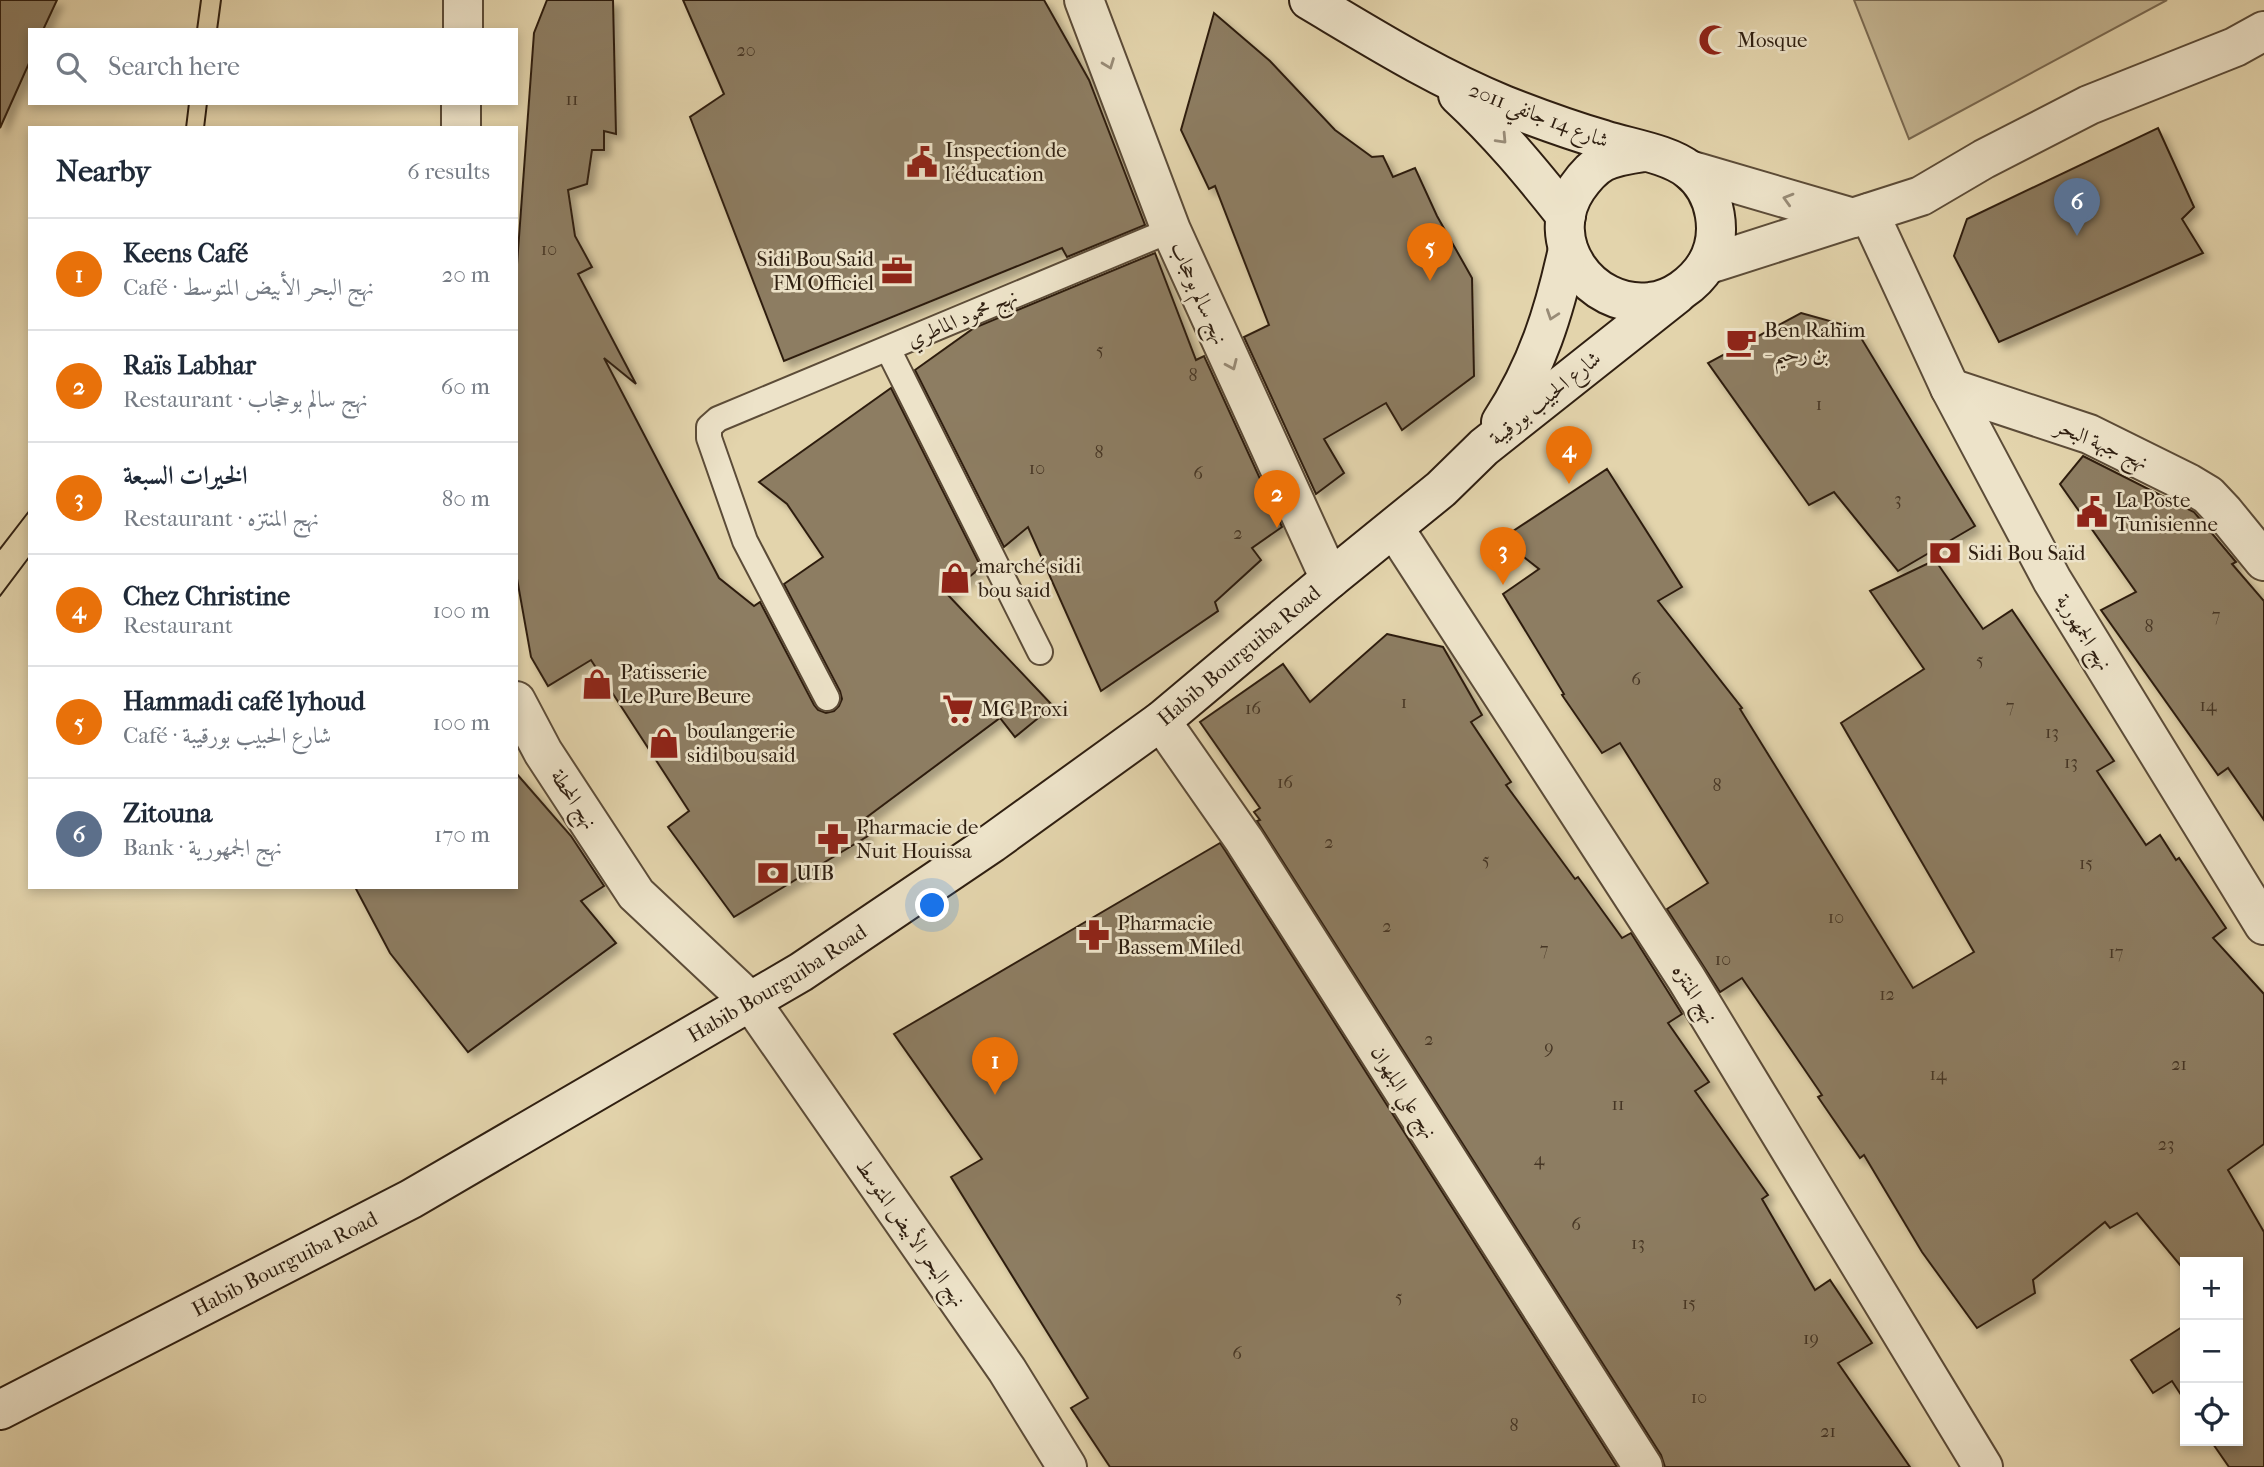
<!DOCTYPE html>
<html lang="en">
<head>
<meta charset="utf-8">
<style>
  :root { --surface:#fff; --page:#f6f6f7; --text:#1f2937; --muted:#747a83; --line:#e0e1e3; --accent:#b45309 }
  body { margin:0; font-family:"IM FELL French Canon",Amiri,serif; background:var(--page); color:var(--text) }
  .controls { position:absolute; right:21px; bottom:21px; display:grid; overflow:hidden; border-radius:0px; box-shadow:0 4px 10px #0003 }
  .controls button { width:63px; height:63px; display:grid; place-items:center; padding:0; border:0; border-bottom:2px solid var(--line); background:var(--surface); color:var(--text); font:35px sans-serif }
  .you { position:absolute; left:933px; top:906px; width:24px; height:24px; margin:-18px; border:5px solid #fff; border-radius:50%; background:#1a73e8; box-shadow:0 0 0 10px #1a73e833 }
  .badge { display:grid; place-items:center; width:46px; height:46px; border-radius:50%; background:var(--accent); color:#fff; font-size:23px; font-weight:700 }
  .pin { position:absolute; translate:-50% -58px; filter:drop-shadow(0 2px 4px #0008) }
  .pin::after { content:''; position:absolute; top:37px; width:24px; height:21px; background:inherit; clip-path:polygon(0 0,100% 0,50% 100%) }
  .list { margin:0; padding:0; list-style:none }
  h2 { display:flex; justify-content:space-between; align-items:center; height:91px; margin:0; padding:0 28px; font-size:30px }
  h2 small { font-size:23px; font-weight:400; color:var(--muted) }
  .list li { display:grid; grid-template-columns:46px 1fr auto; gap:21px; align-items:center; box-sizing:border-box; height:112px; padding:0 28px; border-top:2px solid var(--line) }
  .list b { display:block; font-size:26px; white-space:nowrap }
  .list p { margin:0; font-size:23px; white-space:nowrap; color:var(--muted) }
  .list em { font-size:23px; font-style:normal; color:var(--muted) }
  .icon { flex:none; width:38px; height:38px; fill:none; stroke:currentColor; stroke-width:2; stroke-linecap:round; stroke-linejoin:round }
  .map { position:relative; flex:none; width:2264px; height:1467px; overflow:hidden }
  .search { position:absolute; background:var(--surface); box-shadow:0 4px 10px #0003; left:28px; top:28px; width:490px; height:77px; display:flex; align-items:center; gap:18px; box-sizing:border-box; padding:0 24px; border-radius:0px; color:var(--muted); font-size:26px }
  .panel { position:absolute; background:var(--surface); box-shadow:0 4px 10px #0003; left:28px; top:126px; width:490px; height:763px; border-radius:0px }
  .map>svg:first-child { display:block }
  .green { fill:#c4b592; stroke:#7a6a52; stroke-width:2 }
  .building { fill:#8d7d62; stroke:#2f1f11; stroke-width:2; filter:url(#shadow) }
  .lines { fill:none; stroke-linecap:round; stroke-linejoin:round }
  .lane-casing { stroke:#5c4c38; stroke-width:28 }
  .street-casing { stroke:#5c4c38; stroke-width:42 }
  .secondary-casing { stroke:#2f1f11; stroke-width:42 }
  .lane { stroke:#ede3c9; stroke-width:24 }
  .street { stroke:#ede3c9; stroke-width:38 }
  .secondary { stroke:#ede3c9; stroke-width:38 }
  .tram { stroke:#2f1f11; stroke-width:2 }
  .oneway { stroke:#988b76 }
  .labels { text-anchor:middle; stroke-width:5; stroke-linejoin:round; paint-order:stroke }
  .number-label { font-size:18px; fill:#463625 }
  .poi-label { font-size:21px; fill:#2f1f11; stroke:#ede3c9; text-anchor:start }
  .street-label { font-size:21px; fill:#2f1f11; stroke:#ede3c9 }
</style>
</head>
<body>
<div class="map">
<svg width="2264" height="1467" viewBox="0 0 2264 1467">
  <defs>
    <filter id="shadow"><feDropShadow dx="6" dy="6" stdDeviation="3.5" flood-color="#0004"/></filter>
  </defs>
  <rect width="100%" height="100%" fill="#e3d4ac"/>
  <filter id="stains"><feTurbulence type="fractalNoise" baseFrequency=".00286" numOctaves="4"/><feColorMatrix values="0 0 0 0 .2 0 0 0 0 .09 0 0 0 0 .02 0 0 0 .5 -.17"/></filter>
  <radialGradient id="worn" r=".72"><stop offset=".6" stop-color="#630" stop-opacity="0"/><stop offset="1" stop-color="#630" stop-opacity=".3"/></radialGradient>
  <polygon class="green" points="1854,0 2167,0 1909,139"/>
  <g class="building">
    <polygon points="0,0 57,0 43,30 30,30 30,61 0,128"/>
    <polygon points="547,0 613,0 616,134 604,131 604,150 592,150 587,184 568,190 575,236 592,267 578,274 636,384 604,358 719,578 754,606 760,602 814,705 818,710 826,713 834,711 839,706 842,699 840,691 784,584 823,557 787,504 759,482 891,388 981,567 948,595 1053,706 1015,737 1000,718 859,823 868,836 734,917 668,827 689,811 591,660 548,686 531,657 516,573 516,278 534,33"/>
    <polygon points="683,0 1044,0 1089,80 1145,225 1067,257 1062,248 784,361 690,117 724,94"/>
    <polygon points="1214,13 1270,61 1335,130 1372,157 1383,156 1393,177 1415,168 1437,216 1472,278 1474,376 1402,430 1386,403 1324,439 1344,473 1316,494 1244,337 1269,325 1215,186 1209,189 1181,130"/>
    <polygon points="2158,128 2194,207 2182,219 2203,253 1999,342 1954,256 1967,219"/>
    <polygon points="1155,253 1196,360 1204,356 1282,527 1252,548 1261,560 1215,602 1218,611 1101,691 1028,527 1004,547 915,370 974,328"/>
    <polygon points="1801,313 1855,328 1975,526 1898,571 1834,492 1809,505 1708,363"/>
    <polygon points="2083,456 2194,512 2236,562 2232,564 2264,601 2264,820 2228,768 2218,775 2101,610 2136,592 2060,484"/>
    <polygon points="1607,469 1682,587 1658,601 1742,708 1740,709 1913,988 1974,952 1841,723 1924,669 1870,591 1935,560 1983,629 2012,610 2114,761 2097,771 2146,845 2160,835 2176,860 2179,858 2226,928 2213,938 2264,994 2264,1144 2228,1170 2264,1232 2264,1467 2229,1467 2211,1441 2238,1441 2238,1262 2185,1262 2185,1271 2137,1213 2110,1228 2105,1222 2033,1280 2035,1293 1977,1328 1922,1252 1864,1155 1860,1158 1818,1097 1822,1095 1742,978 1720,992 1667,909 1708,883 1620,743 1602,753 1562,695 1564,694 1503,594 1539,569 1501,539"/>
    <polygon points="1387,634 1443,647 1482,715 1471,722 1511,782 1506,785 1575,879 1578,877 1622,938 1631,933 1667,990 1682,1014 1668,1023 1709,1082 1695,1091 1768,1195 1762,1199 1815,1290 1830,1280 1872,1343 1838,1363 1910,1467 1665,1467 1661,1455 1257,821 1260,820 1254,812 1260,808 1200,722 1283,664 1310,702"/>
    <polygon points="516,773 571,836 604,886 581,901 616,943 468,1052 390,953 355,887 516,887"/>
    <polygon points="1220,843 1226,852 1617,1467 1110,1467 1071,1408 1088,1398 951,1177 982,1159 894,1034"/>
    <polygon points="2185,1325 2185,1401 2172,1381 2153,1393 2131,1360"/>
  </g>
  <g class="lines">
    <defs>
      <g id="lane">
        <polyline points="888,349 1040,652"/>
        <polyline points="827,698 745,541 709,438 709,427 718,419 1171,230"/>
      </g>
      <g id="street">
        <polyline points="1084,0 1171,230 1330,579"/>
        <polyline points="463,30 463,0"/>
        <polyline points="461,128 461,103"/>
        <polyline points="1689,170 1853,218"/>
        <polyline points="1869,213 1950,388 2052,580 2264,925"/>
        <polyline points="1706,265 1921,196 1984,159 2089,105 2235,47 2264,31"/>
        <polyline points="1950,388 2089,434 2188,483 2208,495 2224,512 2264,561"/>
        <polyline points="1394,528 1686,978 1983,1467"/>
        <polyline points="516,701 543,752 636,894 751,1002 1007,1370 1067,1467"/>
        <polyline points="1161,721 1244,840 1643,1467"/>
      </g>
      <g id="secondary">
        <path d="M 1309,0 C 1373,38 1435,77 1504,105 C 1537,118 1570,130 1604,140 C 1629,148 1669,154 1689,170 C 1717,192 1724,235 1706,265 C 1694,284 1672,300 1650,302 C 1590,309 1541,241 1577,188 C 1584,178 1592,168 1603,162 C 1616,156 1630,154 1644,152"/>
        <path d="M 1458,95 C 1498,132 1532,173 1566,216"/>
        <path d="M 1501,422 C 1537,367 1554,313 1568,249"/>
        <path id="s1" d="M 0,1410 L 411,1199 L 801,972 L 992,843 L 1161,721 L 1330,579 L 1441,489 L 1484,447 L 1677,294"/>
      </g>
    </defs>
    <use href="#lane" class="lane-casing"/>
    <use href="#street" class="street-casing"/>
    <use href="#secondary" class="secondary-casing"/>
    <use href="#lane" class="lane"/>
    <use href="#street" class="street"/>
    <use href="#secondary" class="secondary"/>
    <g class="tram">
      <polyline points="197,30 201,0"/>
      <polyline points="217,30 221,0"/>
      <polyline points="186,128 189,103"/>
      <polyline points="204,128 207,103"/>
      <polyline points="0,549 30,510"/>
      <polyline points="0,596 30,556"/>
    </g>
  </g>
  <defs><path id="oneway-chevron" d="M-2-3.5L2.5 0L-2 3.5" fill="none" stroke-width="1.6" stroke-linecap="round" stroke-linejoin="round" transform="scale(1.75)"/></defs>
  <g class="oneway">
    <use href="#oneway-chevron" transform="translate(1109 64) rotate(69)"/>
    <use href="#oneway-chevron" transform="translate(1502 139) rotate(47)"/>
    <use href="#oneway-chevron" transform="translate(1788 199) rotate(-164)"/>
    <use href="#oneway-chevron" transform="translate(1552 315) rotate(109)"/>
    <use href="#oneway-chevron" transform="translate(1232 365) rotate(66)"/>
  </g>
  <defs>
    <symbol id="mosque-bare" viewBox="-9 -9 18 18"><path d="M3.5-4.9A6 6 0 1 0 3.5 4.9A5 5 0 1 1 3.5-4.9Z" fill="#8f2418" stroke="#ede3c9" stroke-width="2.5" paint-order="stroke"/></symbol>
    <symbol id="civic-bare" viewBox="-9 -9 18 18"><path d="M-.6-6.5H3V-4.5H.6V-3L4-1V1h2V6H-6V1h2V-1L-.6-3ZM-1.2 2.5V6h2.4V2.5Z" fill="#8f2418" stroke="#ede3c9" stroke-width="2.5" paint-order="stroke"/></symbol>
    <symbol id="office-bare" viewBox="-9 -9 18 18"><path d="M-6-3h4V-5.5h4V-3h4V5H-6ZM-1-4.5V-3h2v-1.5ZM-6 0V1H6V0Z" fill="#8f2418" stroke="#ede3c9" stroke-width="2.5" paint-order="stroke"/></symbol>
    <symbol id="cafe-bare" viewBox="-9 -9 18 18"><path d="M-5.5-4.5H6V0H3Q3 3.5 0 3.5H-2.5Q-5.5 3.5-5.5 0ZM3-3.2v2h1.7v-2ZM-6 4.5H4V6H-6Z" fill="#8f2418" stroke="#ede3c9" stroke-width="2.5" paint-order="stroke"/></symbol>
    <symbol id="bank-bare" viewBox="-9 -9 18 18"><path d="M-6-4H6V4H-6ZM0-2.3a2.3 2.3 0 1 0 0 4.6a2.3 2.3 0 1 0 0-4.6Z" fill="#8f2418" stroke="#ede3c9" stroke-width="2.5" paint-order="stroke"/></symbol>
    <symbol id="shop-bare" viewBox="-9 -9 18 18"><path d="M-5-2.5h2.3a2.7 3.5 0 0 1 5.4 0H5L5.5 6h-11ZM-1.5-2.5h3a1.5 2.3 0 0 0-3 0Z" fill="#8f2418" stroke="#ede3c9" stroke-width="2.5" paint-order="stroke"/></symbol>
    <symbol id="supermarket-bare" viewBox="-9 -9 18 18"><path d="M-6-5.5h2.5l.6 2H6L4.5 2H-2.5L-4.4-4H-6ZM-1.5 3.2a1.3 1.3 0 1 0 .1 0ZM3 3.2a1.3 1.3 0 1 0 .1 0Z" fill="#8f2418" stroke="#ede3c9" stroke-width="2.5" paint-order="stroke"/></symbol>
    <symbol id="pharmacy-bare" viewBox="-9 -9 18 18"><path d="M-2-6h4v4h4v4h-4v4h-4v-4h-4v-4h4Z" fill="#8f2418" stroke="#ede3c9" stroke-width="2.5" paint-order="stroke"/></symbol>
  </defs>
  <g fill-rule="evenodd">
    <use href="#mosque-bare" x="1692" y="18" width="44" height="44"/>
    <use href="#civic-bare" x="900" y="140" width="44" height="44"/>
    <use href="#office-bare" x="875" y="249" width="44" height="44"/>
    <use href="#cafe-bare" x="1719" y="320" width="44" height="44"/>
    <use href="#civic-bare" x="2070" y="490" width="44" height="44"/>
    <use href="#bank-bare" x="1923" y="531" width="44" height="44"/>
    <use href="#shop-bare" x="933" y="556" width="44" height="44"/>
    <use href="#shop-bare" x="575" y="662" width="44" height="44"/>
    <use href="#supermarket-bare" x="936" y="687" width="44" height="44"/>
    <use href="#shop-bare" x="642" y="721" width="44" height="44"/>
    <use href="#pharmacy-bare" x="811" y="817" width="44" height="44"/>
    <use href="#bank-bare" x="751" y="851" width="44" height="44"/>
    <use href="#pharmacy-bare" x="1072" y="913" width="44" height="44"/>
  </g>
  <g class="labels">
    <g class="number-label">
      <text x="746" y="56">20</text>
      <text x="572" y="105">11</text>
      <text x="549" y="255">10</text>
      <text x="1100" y="356">5</text>
      <text x="1193" y="381">8</text>
      <text x="1819" y="410">1</text>
      <text x="1099" y="458">8</text>
      <text x="1037" y="474">10</text>
      <text x="1198" y="479">6</text>
      <text x="1898" y="505">3</text>
      <text x="1238" y="539">2</text>
      <text x="2216" y="621">7</text>
      <text x="2149" y="632">8</text>
      <text x="1980" y="666">5</text>
      <text x="1636" y="685">6</text>
      <text x="1404" y="708">1</text>
      <text x="2208" y="711">14</text>
      <text x="2010" y="712">7</text>
      <text x="1253" y="714">16</text>
      <text x="2052" y="738">13</text>
      <text x="2071" y="768">13</text>
      <text x="1285" y="788">16</text>
      <text x="1717" y="791">8</text>
      <text x="1329" y="848">2</text>
      <text x="1486" y="866">5</text>
      <text x="2086" y="869">15</text>
      <text x="1836" y="923">10</text>
      <text x="1387" y="932">2</text>
      <text x="1544" y="955">7</text>
      <text x="2116" y="958">17</text>
      <text x="1723" y="965">10</text>
      <text x="1887" y="1000">12</text>
      <text x="1429" y="1045">2</text>
      <text x="1549" y="1053">9</text>
      <text x="2179" y="1070">21</text>
      <text x="1938" y="1080">14</text>
      <text x="1618" y="1110">11</text>
      <text x="2166" y="1150">23</text>
      <text x="1539" y="1165">4</text>
      <text x="1576" y="1230">6</text>
      <text x="1638" y="1249">13</text>
      <text x="1399" y="1303">5</text>
      <text x="1689" y="1309">15</text>
      <text x="1811" y="1344">19</text>
      <text x="1237" y="1359">6</text>
      <text x="1699" y="1403">10</text>
      <text x="1514" y="1431">8</text>
      <text x="1828" y="1437">21</text>
    </g>
    <g class="poi-label">
      <text x="1737" y="47">Mosque</text>
      <text x="945" y="157">Inspection de<tspan x="945" dy="24">l'éducation</tspan></text>
      <text x="874" y="266" text-anchor="end">Sidi Bou Said<tspan x="874" dy="24">FM Officiel</tspan></text>
      <text x="1764" y="337">Ben Rahim<tspan x="1764" dy="24">- بن رحيم</tspan></text>
      <text x="2115" y="507">La Poste<tspan x="2115" dy="24">Tunisienne</tspan></text>
      <text x="1968" y="560">Sidi Bou Saïd</text>
      <text x="978" y="573">marché sidi<tspan x="978" dy="24">bou said</tspan></text>
      <text x="620" y="679">Patisserie<tspan x="620" dy="24">Le Pure Beure</tspan></text>
      <text x="981" y="716">MG Proxi</text>
      <text x="687" y="738">boulangerie<tspan x="687" dy="24">sidi bou said</tspan></text>
      <text x="856" y="834">Pharmacie de<tspan x="856" dy="24">Nuit Houissa</tspan></text>
      <text x="796" y="880">UIB</text>
      <text x="1117" y="930">Pharmacie<tspan x="1117" dy="24">Bassem Miled</tspan></text>
    </g>
    <g class="street-label">
      <text transform="translate(1539 115) rotate(21)" y="7">شارع 14 جانفي 2011</text>
      <text transform="translate(1199 293) rotate(66)" y="7">نهج سالم بوحجاب</text>
      <text transform="translate(962 318) rotate(-23)" y="7">نهج محمود الماطري</text>
      <text transform="translate(1545 398) rotate(-39)" y="7">شارع الحبيب بورقيبة</text>
      <text transform="translate(2102 444) rotate(23)" y="7">نهج جبهة البحر</text>
      <text transform="translate(2084 632) rotate(58)" y="7">نهج الجمهورية</text>
      <text dy="7" stroke="none"><textPath href="#s1" startOffset="1454">Habib Bourguiba Road</textPath></text>
      <text transform="translate(574 799) rotate(57)" y="7">نهج المحطة</text>
      <text dy="7" stroke="none"><textPath href="#s1" startOffset="887">Habib Bourguiba Road</textPath></text>
      <text transform="translate(1695 994) rotate(58)" y="7">نهج المنتزه</text>
      <text transform="translate(1404 1092) rotate(58)" y="7">نهج علي البلهوان</text>
      <text transform="translate(911 1233) rotate(55)" y="7">نهج البحر الأبيض المتوسط</text>
      <text dy="7" stroke="none"><textPath href="#s1" startOffset="320">Habib Bourguiba Road</textPath></text>
    </g>
  </g>
  <rect width="100%" height="100%" filter="url(#stains)"/>
  <rect width="100%" height="100%" fill="url(#worn)"/>
</svg>
<div class="controls">
<button>+</button>
<button>−</button>
<button><svg class="icon" aria-label="locate" viewBox="0 0 24 24"><circle cx="12" cy="12" r="6"/><path d="M12 2v4M12 18v4M2 12h4M18 12h4"/></svg></button>
</div>
<div class="you"></div>
<div class="pin badge" style="left:995px;top:1095px;background:#e8710a">1</div>
<div class="pin badge" style="left:1277px;top:528px;background:#e8710a">2</div>
<div class="pin badge" style="left:1503px;top:585px;background:#e8710a">3</div>
<div class="pin badge" style="left:1569px;top:484px;background:#e8710a">4</div>
<div class="pin badge" style="left:1430px;top:281px;background:#e8710a">5</div>
<div class="pin badge" style="left:2077px;top:236px;background:#5c6f8a">6</div>
<div class="search"><svg class="icon" aria-label="search" viewBox="0 0 24 24"><circle cx="10" cy="10" r="6"/><path d="M15 15l6 6"/></svg>Search here</div>
<section class="panel">
<h2>Nearby<small>6 results</small></h2>
<ul class="list">
<li><span class="badge" style="background:#e8710a">1</span><div><b>Keens Café</b><p>Café · نهج البحر الأبيض المتوسط</p></div><em>20 m</em></li>
<li><span class="badge" style="background:#e8710a">2</span><div><b>Raïs Labhar</b><p>Restaurant · نهج سالم بوحجاب</p></div><em>60 m</em></li>
<li><span class="badge" style="background:#e8710a">3</span><div><b>الخيرات السبعة</b><p>Restaurant · نهج المنتزه</p></div><em>80 m</em></li>
<li><span class="badge" style="background:#e8710a">4</span><div><b>Chez Christine</b><p>Restaurant</p></div><em>100 m</em></li>
<li><span class="badge" style="background:#e8710a">5</span><div><b>Hammadi café lyhoud</b><p>Café · شارع الحبيب بورقيبة</p></div><em>100 m</em></li>
<li><span class="badge" style="background:#5c6f8a">6</span><div><b>Zitouna</b><p>Bank · نهج الجمهورية</p></div><em>170 m</em></li>
</ul>
</section>
</div>
</body>
</html>
